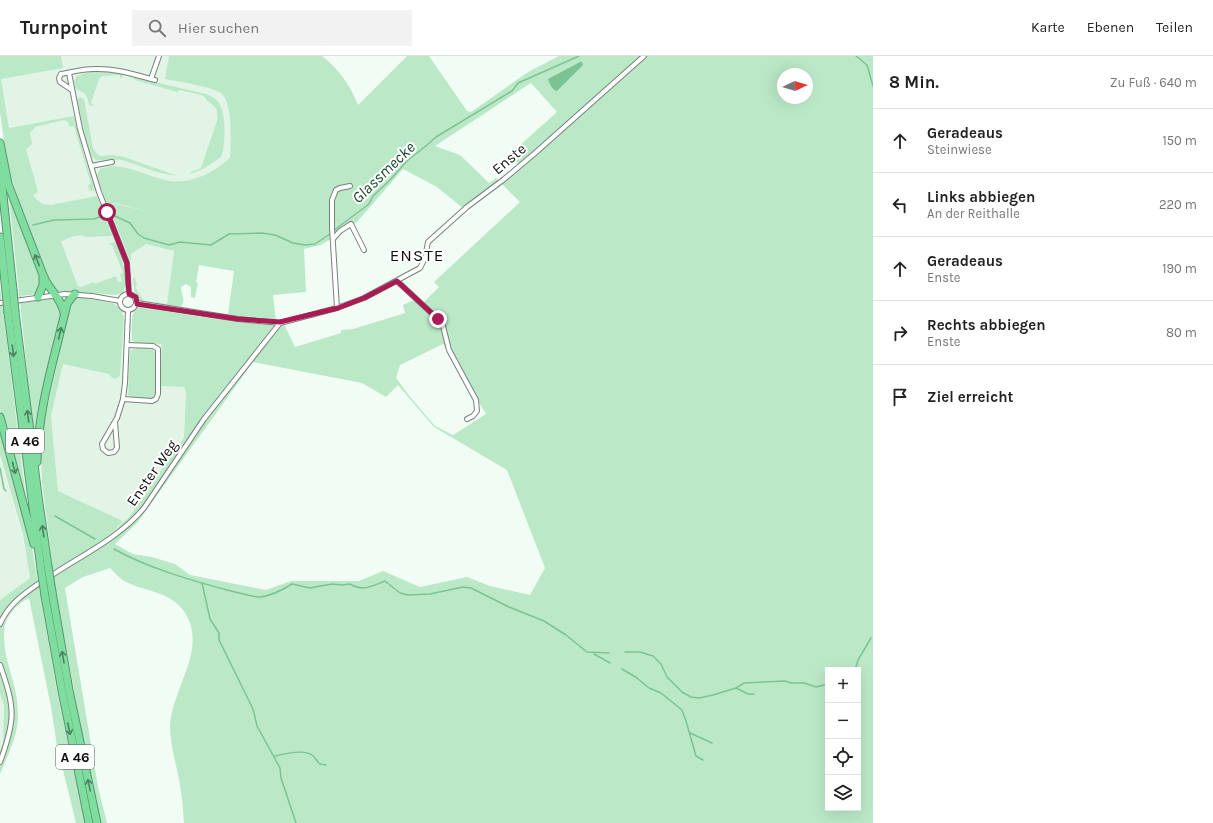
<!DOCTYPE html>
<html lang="de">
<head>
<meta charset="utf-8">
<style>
  :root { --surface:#fff; --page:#f2f2f2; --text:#222; --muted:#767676; --line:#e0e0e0 }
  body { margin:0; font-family:Karla,sans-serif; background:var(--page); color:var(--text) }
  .controls { position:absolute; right:12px; bottom:12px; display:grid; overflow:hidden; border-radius:0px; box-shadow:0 4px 16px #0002 }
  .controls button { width:36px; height:36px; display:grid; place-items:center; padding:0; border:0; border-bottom:1px solid var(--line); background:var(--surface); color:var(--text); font:20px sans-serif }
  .compass { position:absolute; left:777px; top:12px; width:36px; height:36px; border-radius:50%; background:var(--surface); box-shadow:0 4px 16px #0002; rotate:86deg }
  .stop { position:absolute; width:12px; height:12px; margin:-9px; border:3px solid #aa1a53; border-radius:50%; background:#fff }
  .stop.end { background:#aa1a53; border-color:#fff; box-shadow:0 1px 4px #0008 }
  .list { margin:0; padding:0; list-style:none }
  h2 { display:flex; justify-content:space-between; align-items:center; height:52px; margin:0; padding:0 16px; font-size:17px }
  h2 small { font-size:13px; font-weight:400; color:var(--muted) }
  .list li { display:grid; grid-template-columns:26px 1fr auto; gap:12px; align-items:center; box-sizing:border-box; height:64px; padding:0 16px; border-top:1px solid var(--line) }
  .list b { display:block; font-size:15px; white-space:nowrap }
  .list p { margin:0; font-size:13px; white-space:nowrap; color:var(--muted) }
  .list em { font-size:13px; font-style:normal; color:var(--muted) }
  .icon { flex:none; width:22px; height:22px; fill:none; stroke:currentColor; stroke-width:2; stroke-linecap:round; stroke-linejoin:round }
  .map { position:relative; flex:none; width:873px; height:767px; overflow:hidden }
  header { display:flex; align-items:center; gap:24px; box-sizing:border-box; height:56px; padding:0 20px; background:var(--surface); border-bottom:1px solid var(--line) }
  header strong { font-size:19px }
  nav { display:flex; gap:22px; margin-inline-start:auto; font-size:14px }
  .search { width:280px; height:36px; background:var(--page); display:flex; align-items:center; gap:10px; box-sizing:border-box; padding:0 14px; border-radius:0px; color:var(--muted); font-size:15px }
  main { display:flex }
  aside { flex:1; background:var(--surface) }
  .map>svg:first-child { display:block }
  .built { fill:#e1f4e6 }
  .green { fill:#bbe9c8; fill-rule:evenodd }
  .water { fill:#7cc394 }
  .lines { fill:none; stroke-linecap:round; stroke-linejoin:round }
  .stream { stroke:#7cc394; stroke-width:1.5 }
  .minor-casing { stroke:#77827a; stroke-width:6 }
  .motorway-casing { stroke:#57966d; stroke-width:9 }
  .minor { stroke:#fff; stroke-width:4 }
  .motorway { stroke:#7fdda0; stroke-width:7 }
  .motorway-bridge-casing { stroke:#57966d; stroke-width:9; stroke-linecap:butt }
  .motorway-bridge { stroke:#7fdda0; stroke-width:7 }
  .oneway { stroke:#4c825f }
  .route { stroke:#aa1a53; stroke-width:5 }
  .labels { text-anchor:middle; stroke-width:4; stroke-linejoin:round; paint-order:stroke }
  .shield { fill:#fff; stroke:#565957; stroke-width:1 }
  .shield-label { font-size:14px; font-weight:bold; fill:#0e120f }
  .street-label { font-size:15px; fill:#0e120f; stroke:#fff }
  .water-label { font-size:16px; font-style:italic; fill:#114728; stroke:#fff }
  .quarter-label { font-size:17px; letter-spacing:1px; fill:#0e120f; stroke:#fff }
</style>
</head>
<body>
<header>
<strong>Turnpoint</strong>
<div class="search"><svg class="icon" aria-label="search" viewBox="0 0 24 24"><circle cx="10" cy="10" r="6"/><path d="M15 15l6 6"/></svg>Hier suchen</div>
<nav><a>Karte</a><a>Ebenen</a><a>Teilen</a></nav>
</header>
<main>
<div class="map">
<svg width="873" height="767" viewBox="0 0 873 767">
  <rect width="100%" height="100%" fill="#f1fdf4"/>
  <g class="built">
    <polygon points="0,0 264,0 293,82 298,112 194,165 172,249 144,245 134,230 125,229 123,236 116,239 77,236 59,236 31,180 8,113 0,58"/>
    <polygon points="148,251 186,336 184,381 129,461 107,482 123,465 58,435 51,360 63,308 121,263 133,265"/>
    <polygon points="0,401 22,478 30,522 0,544"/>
    <polygon points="0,637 4,650 3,688 0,695"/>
  </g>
  <g class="green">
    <path d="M 0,0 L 61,0 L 63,12 L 1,23 L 9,72 L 74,60 L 84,99 L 95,134 L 91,135 L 89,134 L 88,129 L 91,128 L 74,70 L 70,71 L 67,65 L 64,64 L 35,71 L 30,77 L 32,88 L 26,93 L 38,136 L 33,139 L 37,144 L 43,148 L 51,149 L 97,140 L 112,179 L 111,180 L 86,181 C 78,177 68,182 61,186 L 78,230 L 81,231 L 94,226 L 95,228 L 116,220 L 118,226 L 122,225 L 120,218 L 123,217 L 112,189 L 109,189 L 109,188 L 114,186 L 116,187 C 120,197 129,223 124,234 C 122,237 120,238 116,239 L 77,236 L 59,236 L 55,235 L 51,232 L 31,180 L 8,113 L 0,56 Z"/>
    <path d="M 169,0 L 322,0 C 338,12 351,30 358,49 L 407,0 L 429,0 L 467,55 L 471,56 L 528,16 L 559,0 L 873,0 L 873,767 L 184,767 C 183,753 182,738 179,724 C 176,707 170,689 170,670 C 172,631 210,591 183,554 C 170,536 144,535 126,526 C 120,523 115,517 110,512 L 83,521 L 65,532 L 98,731 L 107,767 L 101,767 L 92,733 L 55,529 L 42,427 L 41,402 L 44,368 L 70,247 L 75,242 L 83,241 L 115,248 L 121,254 L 124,260 L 120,320 L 115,323 L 110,320 L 109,318 L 63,308 L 51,360 L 58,435 L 123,465 L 111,478 L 129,461 L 184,381 L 186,336 L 184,331 L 160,330 L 162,288 L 137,287 L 132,284 L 132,261 L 134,256 L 139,250 L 150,251 L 186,257 L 276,268 L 279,271 L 284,268 L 295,291 L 341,277 L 341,274 L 353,273 L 405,257 L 403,249 L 414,244 L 417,242 L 423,247 L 439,231 L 434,226 L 520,146 L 499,125 L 464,153 L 437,131 L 403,113 L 356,167 L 321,189 L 304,193 L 306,236 L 273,239 L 276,265 L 242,262 L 228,258 L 234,215 L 199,209 L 196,226 L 198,227 L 195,242 L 191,241 L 191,231 L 186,228 L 181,231 C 181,239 187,244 180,252 L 141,247 L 134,235 L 133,222 L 135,222 L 137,230 L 135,231 L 144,245 L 167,248 L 174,195 L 146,188 L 131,198 L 131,204 L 130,204 L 108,149 L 116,148 L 150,156 L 116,147 L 107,149 L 97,119 L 100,113 C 110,109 117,110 127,112 C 140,115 152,121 165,124 C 189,130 213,117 230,102 C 231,88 233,48 222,38 C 215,31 176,25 165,23 ZM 783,18 L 807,18 L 807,42 L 783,42 ZM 531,27 L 557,56 L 510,98 L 518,108 L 499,125 L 496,122 L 489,127 L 460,99 L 435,90 ZM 443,288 L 486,358 L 453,379 L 435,370 L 411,342 L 396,322 L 400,309 ZM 253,306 L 362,327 L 386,341 L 398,329 L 434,371 L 507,414 L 545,512 L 530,539 L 490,530 L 467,521 L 420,531 L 383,515 L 359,525 L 291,525 L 266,534 L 190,519 L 175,508 L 152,501 L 133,498 L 115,488 L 137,467 ZM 828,614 L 858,614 L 858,752 L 828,752 Z"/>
    <path d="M 89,16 L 110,16 L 124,19 L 120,23 L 120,19 L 102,20 L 99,23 L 91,47 L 94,49 L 92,50 L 89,49 C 87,36 85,38 75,32 L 74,25 L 77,20 Z"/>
    <path d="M 133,21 L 206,38 C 210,40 216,42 219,47 C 226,57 226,90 221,101 L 203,113 L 190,118 L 191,116 L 201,112 L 217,65 C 220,47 209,50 204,40 L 180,34 L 177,36 L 135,24 Z"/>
    <path d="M 80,41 L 84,43 L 93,92 L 97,98 L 101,100 L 113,99 L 124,101 L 178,120 L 160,117 L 122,104 C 115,103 101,105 96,104 C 86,100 80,55 77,44 Z"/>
    <polygon points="8,133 40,220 41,231 36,238 22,240 23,247 52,242 59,248 62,260 35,389"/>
    <polygon points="0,230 27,450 26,450 0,353"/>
    <polygon points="138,292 153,294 156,298 156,337 152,342 133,342 128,339 130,295 132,294"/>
    <path d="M 0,370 L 32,492 L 57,635 L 85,767 L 76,767 L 57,690 L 51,651 L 29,542 C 18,548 10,555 5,568 C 0,603 18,624 18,657 C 19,678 8,698 0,718 L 0,695 L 3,688 L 4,650 L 0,637 L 0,544 L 30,522 L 23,479 L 0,399 Z"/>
  </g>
  <path class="water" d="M 580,6 L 582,6 L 583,9 L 557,35 C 552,34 549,27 548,23 Z"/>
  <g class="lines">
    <g class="stream">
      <polyline points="856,0 867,9 873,30"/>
      <polyline points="33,169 54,164 94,163 102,160 115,160 130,167 138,178 144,182 169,189 180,186 211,189 229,178 262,177 275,179 293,187 305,189 315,188 330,178"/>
      <polyline points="333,175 369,148 373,140 390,124 407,105 427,89 436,81 512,35 518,27 579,0"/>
      <polyline points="0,412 4,433 6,435"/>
      <polyline points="55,460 95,483"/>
      <path d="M 114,493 C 148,512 190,524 227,534 C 236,536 251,541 260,541 C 270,540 284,533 292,528 L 310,532 L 332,528 L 342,529 L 350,528 C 364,536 372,530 385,525 L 400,537 L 408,539 L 430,538 L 463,531 L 471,532 L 509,551 L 544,565 L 566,579 L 587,596 L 609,597"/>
      <polyline points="202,527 210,563 219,577 219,584 223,592 253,653 257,670 280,712 281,722 296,767"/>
      <polyline points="625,596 640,596 653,600 661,608 667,621 682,636 691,641 699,642 713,639 736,632 744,627 785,625 791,627 804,627 816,631 828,628"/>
      <polyline points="594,598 610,607"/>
      <polyline points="622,613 637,622 649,632 661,637 682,654 686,665 696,700 703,704"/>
      <polyline points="855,614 858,604 871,582"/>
      <polyline points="736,632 748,638 754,638"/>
      <polyline points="690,677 712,687"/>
      <path d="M 275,700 C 283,698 304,693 312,699 C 315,701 317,706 320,708 L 326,709"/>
    </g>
    <defs>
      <g id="minor">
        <polyline points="69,17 80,73 91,110 99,136 127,207 129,238"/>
        <polyline points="151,23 159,0"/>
        <path d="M 72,34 L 60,26 L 59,22 L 61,18 C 72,16 83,13 94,13 C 115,12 136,19 155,24"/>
        <polyline points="91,110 112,106"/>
        <polyline points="333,183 340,175 351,168 364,194"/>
        <polyline points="397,225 440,265 443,270 449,294 476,344 477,355 473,360 467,363"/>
        <circle cx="128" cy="246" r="8"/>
        <polyline points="0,247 65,238 92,240 120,245"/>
        <polyline points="137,247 238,263 280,267 337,252 364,242 420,212 425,202 428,186 467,151 503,124 534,98 644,0"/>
        <polyline points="337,252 332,172 332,144 336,134 340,132 350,130"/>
        <polyline points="123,343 152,345 156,343 158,338 158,293 153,290 127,289"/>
        <polyline points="115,366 117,392 114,396 108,397 103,393 102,388 117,362 123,343 125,327 128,255"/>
        <path d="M 49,521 C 82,499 119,482 144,452 L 204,363 L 280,267"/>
        <path d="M 0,568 C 9,547 25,537 44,524"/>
        <path d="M 0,609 C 15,652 16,663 0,706"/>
      </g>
      <g id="motorway">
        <polyline points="0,87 8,128 43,219 43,229 38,241"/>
        <polyline points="0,111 13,234"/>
        <polyline points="0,181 6,235"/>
        <path d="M 44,221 C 49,234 62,243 64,257"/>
        <polyline points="15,256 38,440 48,510"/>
        <polyline points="8,257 41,513"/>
        <polyline points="0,361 34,488"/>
        <path d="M 37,406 C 38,352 55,300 67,248 L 71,242 L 75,238"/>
        <polyline points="52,536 69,634 97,767"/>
        <polyline points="45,540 62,635 89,767"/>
      </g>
    </defs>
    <use href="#minor" class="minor-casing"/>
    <use href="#motorway" class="motorway-casing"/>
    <use href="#minor" class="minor"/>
    <use href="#motorway" class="motorway"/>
    <defs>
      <g id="motorway-bridge">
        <polyline points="13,234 15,256"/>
        <polyline points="6,235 8,257"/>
        <polyline points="48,510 52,536"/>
        <polyline points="41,513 45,540"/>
      </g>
    </defs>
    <use href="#motorway-bridge" class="motorway-bridge-casing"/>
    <use href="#motorway-bridge" class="motorway-bridge"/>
  </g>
  <defs><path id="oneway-shaft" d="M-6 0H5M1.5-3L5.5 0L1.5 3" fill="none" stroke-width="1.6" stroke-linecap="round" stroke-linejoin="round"/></defs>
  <g class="oneway">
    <use href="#oneway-shaft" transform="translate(37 204) rotate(-111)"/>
    <use href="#oneway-shaft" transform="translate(60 277) rotate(-77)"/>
    <use href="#oneway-shaft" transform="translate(13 295) rotate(83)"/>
    <use href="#oneway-shaft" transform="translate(28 360) rotate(-97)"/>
    <use href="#oneway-shaft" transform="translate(14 412) rotate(75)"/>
    <use href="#oneway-shaft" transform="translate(43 475) rotate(-98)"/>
    <use href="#oneway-shaft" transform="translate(63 601) rotate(-100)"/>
    <use href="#oneway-shaft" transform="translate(69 673) rotate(78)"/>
    <use href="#oneway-shaft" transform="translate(89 729) rotate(-102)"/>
  </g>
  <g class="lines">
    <polyline class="route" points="107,156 127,207 129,238 136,241 137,248 238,263 280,266 338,252 364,242 397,225 438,263"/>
  </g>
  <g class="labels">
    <g class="shield">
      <rect x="6" y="373" width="38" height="24" rx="3"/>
      <rect x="56" y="689" width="38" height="24" rx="3"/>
    </g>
    <g class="shield-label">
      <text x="25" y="390">A 46</text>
      <text x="75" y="706">A 46</text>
    </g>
    <g class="street-label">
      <text transform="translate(509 103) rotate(-40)" y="5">Enste</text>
      <text transform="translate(152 417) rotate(-55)" y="5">Enster Weg</text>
    </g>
    <g class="water-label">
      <text transform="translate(383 116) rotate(-44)" y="6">Glassmecke</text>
    </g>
    <g class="quarter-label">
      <text x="417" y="205">ENSTE</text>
    </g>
  </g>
</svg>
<div class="controls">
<button>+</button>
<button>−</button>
<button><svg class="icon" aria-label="locate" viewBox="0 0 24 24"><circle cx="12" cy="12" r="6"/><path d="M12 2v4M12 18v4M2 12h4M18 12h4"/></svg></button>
<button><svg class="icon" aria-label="layers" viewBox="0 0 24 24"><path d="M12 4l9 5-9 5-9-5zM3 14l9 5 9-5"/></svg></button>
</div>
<svg class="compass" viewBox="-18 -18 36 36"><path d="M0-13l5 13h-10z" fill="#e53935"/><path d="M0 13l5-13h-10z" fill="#767676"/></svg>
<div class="stop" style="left:107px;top:156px"></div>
<div class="stop end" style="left:438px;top:263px"></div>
</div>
<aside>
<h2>8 Min.<small>Zu Fuß · 640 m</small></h2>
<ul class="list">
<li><svg class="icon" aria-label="ahead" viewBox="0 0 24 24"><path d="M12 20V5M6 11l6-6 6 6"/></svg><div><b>Geradeaus</b><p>Steinwiese</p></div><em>150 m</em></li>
<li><svg class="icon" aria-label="left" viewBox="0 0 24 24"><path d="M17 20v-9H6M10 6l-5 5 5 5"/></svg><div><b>Links abbiegen</b><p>An der Reithalle</p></div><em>220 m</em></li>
<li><svg class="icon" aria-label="ahead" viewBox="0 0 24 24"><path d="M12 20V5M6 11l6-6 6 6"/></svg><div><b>Geradeaus</b><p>Enste</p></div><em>190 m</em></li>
<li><svg class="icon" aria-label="right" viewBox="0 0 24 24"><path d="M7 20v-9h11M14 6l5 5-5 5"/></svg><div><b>Rechts abbiegen</b><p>Enste</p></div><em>80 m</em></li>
<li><svg class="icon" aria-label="arrive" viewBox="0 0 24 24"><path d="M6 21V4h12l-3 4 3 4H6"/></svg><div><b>Ziel erreicht</b></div></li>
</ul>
</aside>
</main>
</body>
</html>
